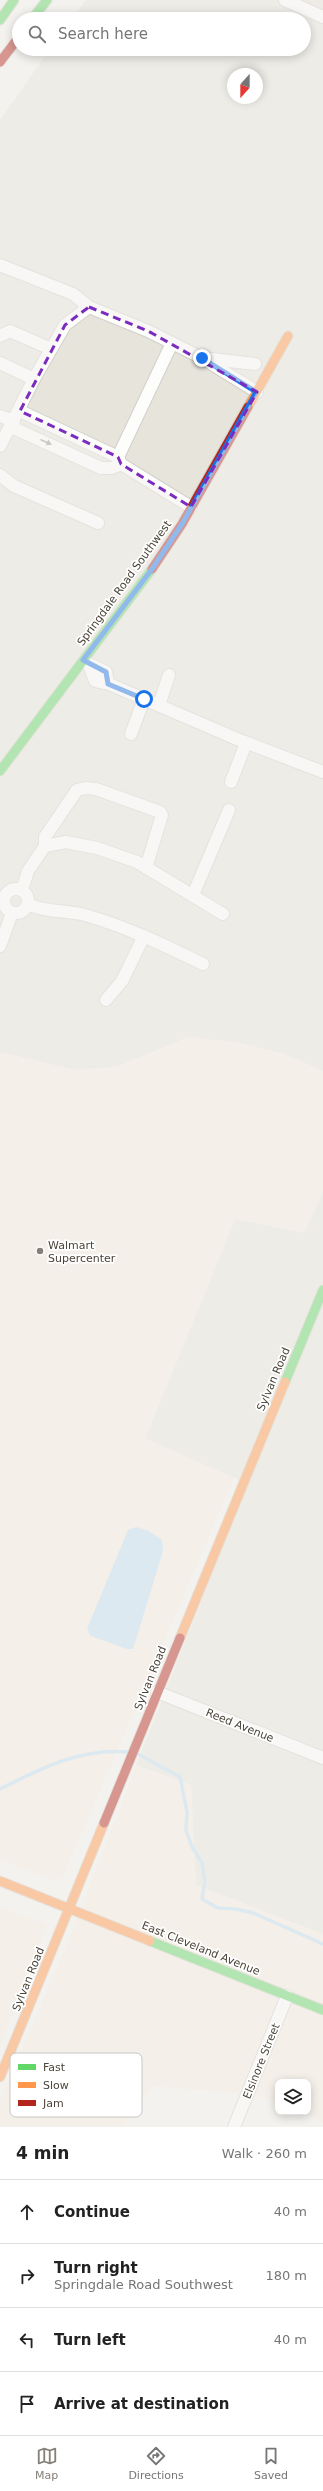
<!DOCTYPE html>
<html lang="en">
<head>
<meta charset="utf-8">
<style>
  :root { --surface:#fff; --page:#f2f2f2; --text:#222; --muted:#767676; --line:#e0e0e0; --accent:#868178 }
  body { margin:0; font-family:"DejaVu Sans",sans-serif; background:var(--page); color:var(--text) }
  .controls { position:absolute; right:12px; bottom:12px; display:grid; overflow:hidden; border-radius:8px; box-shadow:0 2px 10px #0003 }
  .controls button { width:36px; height:36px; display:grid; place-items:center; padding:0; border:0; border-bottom:1px solid var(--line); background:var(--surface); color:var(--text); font:20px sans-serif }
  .compass { position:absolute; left:227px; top:68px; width:36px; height:36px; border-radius:50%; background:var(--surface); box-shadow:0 2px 10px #0003; rotate:201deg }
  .stop { position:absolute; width:12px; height:12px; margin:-9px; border:3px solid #1a73e8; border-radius:50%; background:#fff }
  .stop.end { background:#1a73e8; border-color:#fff; box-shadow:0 1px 4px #0008 }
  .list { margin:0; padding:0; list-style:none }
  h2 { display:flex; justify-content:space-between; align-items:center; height:52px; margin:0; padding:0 16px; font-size:17px }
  h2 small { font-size:13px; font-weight:400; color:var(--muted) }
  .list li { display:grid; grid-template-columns:26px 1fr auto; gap:12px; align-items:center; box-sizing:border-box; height:64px; padding:0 16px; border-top:1px solid var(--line) }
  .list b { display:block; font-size:15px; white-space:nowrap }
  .list p { margin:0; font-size:13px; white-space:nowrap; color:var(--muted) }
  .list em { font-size:13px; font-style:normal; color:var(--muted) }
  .icon { flex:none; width:22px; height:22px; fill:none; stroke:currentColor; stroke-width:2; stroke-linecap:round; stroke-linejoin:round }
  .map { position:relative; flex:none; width:323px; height:2127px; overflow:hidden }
  .search { position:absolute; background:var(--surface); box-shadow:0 2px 10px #0003; left:12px; right:12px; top:12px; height:44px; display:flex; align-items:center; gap:10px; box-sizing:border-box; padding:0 14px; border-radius:22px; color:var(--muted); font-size:15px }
  .sheet { height:308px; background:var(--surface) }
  nav { display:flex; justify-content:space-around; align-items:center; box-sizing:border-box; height:56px; border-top:1px solid var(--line); background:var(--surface); font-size:11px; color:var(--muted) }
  nav a { display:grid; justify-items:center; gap:2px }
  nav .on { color:var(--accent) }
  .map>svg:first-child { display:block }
  .residential { fill:#e7e4dc; fill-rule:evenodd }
  .commercial { fill:#f3ebdf }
  .industrial { fill:#e6e2de }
  .water { fill:#c0ddf1 }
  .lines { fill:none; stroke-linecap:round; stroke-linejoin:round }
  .stream { stroke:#c0ddf1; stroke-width:3.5 }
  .street-casing { stroke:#d2d0cb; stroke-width:14 }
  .fast-casing { stroke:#d3cfc5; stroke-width:11 }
  .slow-casing { stroke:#d3cfc5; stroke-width:11 }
  .jam-casing { stroke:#d3cfc5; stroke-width:11 }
  .street { stroke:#fdfdfc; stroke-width:12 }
  .fast { stroke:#63d668; stroke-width:9 }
  .slow { stroke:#ff974d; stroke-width:9 }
  .jam { stroke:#b3261e; stroke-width:9 }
  .oneway { fill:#9b9791 }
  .route { stroke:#1a73e8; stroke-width:5 }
  .marked { fill:none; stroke:#7b2cbf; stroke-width:3; stroke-dasharray:8 5; stroke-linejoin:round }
  .poi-dot { fill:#868178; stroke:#fff; stroke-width:1.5 }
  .labels { text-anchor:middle; stroke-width:3.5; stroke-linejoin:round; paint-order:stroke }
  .street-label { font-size:11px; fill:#4b4439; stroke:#fff }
  .poi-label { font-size:11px; fill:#4b4439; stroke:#fff; text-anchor:start }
  .key { fill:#fff; stroke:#c9c7c4; stroke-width:1 }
  .key-label { font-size:11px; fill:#4b4439 }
</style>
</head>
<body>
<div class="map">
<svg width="323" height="2127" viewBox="0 0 323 2127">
  <rect width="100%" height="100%" fill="#f4f2ee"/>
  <g class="residential">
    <path d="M 86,0 L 287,0 L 323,16 L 323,1071 L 282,1053 L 141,1057 L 116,1067 L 74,1070 L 0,1052 L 0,120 L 50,49 L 304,49 L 304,19 L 72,19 ZM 233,74 L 257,74 L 257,98 L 233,98 Z"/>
    <polygon points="323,1191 323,1934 196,1885 191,1785 136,1765 248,1484 145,1439 235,1219 304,1233"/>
  </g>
  <g class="commercial">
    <polygon points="188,1037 236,1042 282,1053 323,1071 323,1191 304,1233 235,1219 145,1438 234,1478 62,1879 50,1880 0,1859 0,1052 74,1070 116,1067"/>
    <polygon points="136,1765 191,1785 196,1885 323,1934 323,2122 298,2112 308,2112 308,2082 278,2082 278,2104 256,2095 153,2086 124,2127 0,2127 0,2101 71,1935"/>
    <polygon points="0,1907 47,1925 0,2046"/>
  </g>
  <polygon class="industrial" points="287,0 323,0 323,16"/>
  <polygon class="water" points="136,1527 147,1530 162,1540 163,1551 133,1649 127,1649 91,1636 87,1629 128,1530"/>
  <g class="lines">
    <g class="stream">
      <polyline points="138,1754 180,1777 187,1812 186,1830 192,1847 202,1863 205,1881 202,1899 218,1908 236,1909 253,1913 323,1944"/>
      <path d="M 0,1789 C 42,1768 80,1748 128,1752"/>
    </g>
    <defs>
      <g id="street">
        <polyline points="285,0 323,17"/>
        <polyline points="0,265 73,294 89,307"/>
        <polyline points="0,336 10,331 51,349"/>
        <polyline points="203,358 255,364"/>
        <polyline points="0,363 34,379"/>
        <polyline points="20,411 118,457 121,464 191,507"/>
        <polyline points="0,416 14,421"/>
        <polyline points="11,427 101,468 112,468 121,464"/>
        <polyline points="0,446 34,379 65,325 89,307 148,331 202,358 257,392"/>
        <polyline points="118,457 172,343"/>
        <polyline points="0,475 14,486 98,523"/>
        <polyline points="87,663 106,672 108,683"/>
        <polyline points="89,665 95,681 109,684 237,739 323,772"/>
        <polyline points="159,705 169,675"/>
        <polyline points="131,734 144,699"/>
        <polyline points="231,782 246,743"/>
        <polyline points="45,846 45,837 77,790 85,788 96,789 160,812 162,815 146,868"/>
        <circle cx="16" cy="901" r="12"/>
        <polyline points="22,890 28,871 45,846 66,842 97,848 137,862 223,914"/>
        <polyline points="193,895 229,810"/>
        <path d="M 28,904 C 47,913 66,910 85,915 C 127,927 164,945 203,964"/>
        <polyline points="0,946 12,913"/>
        <polyline points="106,1000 122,981 144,936"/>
        <polyline points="157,1692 323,1758"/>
        <polyline points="234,2127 287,1996"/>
      </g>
      <g id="fast">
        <polyline points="32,19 47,0"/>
        <polyline points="0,20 14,0"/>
        <polyline points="0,771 152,569"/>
        <polyline points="285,1382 323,1290"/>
        <polyline points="150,1941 323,2010"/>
      </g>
      <g id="slow">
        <polyline points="248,407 288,336"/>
        <polyline points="180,1638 285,1382"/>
        <polyline points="0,1881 150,1941"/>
        <polyline points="0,2077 104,1823"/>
      </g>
      <g id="jam">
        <polyline points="0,62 19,37"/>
        <polyline points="152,569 182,524 248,407"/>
        <polyline points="104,1823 180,1638"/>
      </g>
    </defs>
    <use href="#street" class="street-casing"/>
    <use href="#fast" class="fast-casing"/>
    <use href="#slow" class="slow-casing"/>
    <use href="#jam" class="jam-casing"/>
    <use href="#street" class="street"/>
    <use href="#fast" class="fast"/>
    <use href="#slow" class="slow"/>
    <use href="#jam" class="jam"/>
  </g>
  <defs><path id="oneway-solid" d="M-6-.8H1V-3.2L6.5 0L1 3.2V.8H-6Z"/></defs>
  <use class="oneway" href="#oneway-solid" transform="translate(46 442) rotate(24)"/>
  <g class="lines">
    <polyline class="route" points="144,699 108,684 106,672 83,660 152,569 182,524 256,392 202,358"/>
  </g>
  <path d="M0 0H323V2127H0ZM 89,307 L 148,331 L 257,392 L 191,507 L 121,464 L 118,457 L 20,411 L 65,325 Z" fill="#f4f2ee" fill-opacity=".55" fill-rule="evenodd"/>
  <path class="marked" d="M 89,307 L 148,331 L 257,392 L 191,507 L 121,464 L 118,457 L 20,411 L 65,325 Z"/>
  <circle class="poi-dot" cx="40" cy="1251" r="4"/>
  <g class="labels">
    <g class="street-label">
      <text transform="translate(124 583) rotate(-54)" y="4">Springdale Road Southwest</text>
      <text transform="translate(273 1379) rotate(-67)" y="4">Sylvan Road</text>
      <text transform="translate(150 1678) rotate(-68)" y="4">Sylvan Road</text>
      <text transform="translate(240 1725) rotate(22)" y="4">Reed Avenue</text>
      <text transform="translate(201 1948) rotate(22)" y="4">East Cleveland Avenue</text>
      <text transform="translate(28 1979) rotate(-68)" y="4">Sylvan Road</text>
      <text transform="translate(261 2061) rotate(-68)" y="4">Elsinore Street</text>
    </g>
    <g class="poi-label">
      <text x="48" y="1249">Walmart<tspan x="48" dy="13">Supercenter</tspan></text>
    </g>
  </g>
  <rect x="10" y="2053" width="132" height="64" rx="6" class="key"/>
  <rect x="18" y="2064" width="18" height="6" fill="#63d668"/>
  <rect x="18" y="2082" width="18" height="6" fill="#ff974d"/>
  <rect x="18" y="2100" width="18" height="6" fill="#b3261e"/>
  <g class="key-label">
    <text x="43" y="2071">Fast</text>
    <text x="43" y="2089">Slow</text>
    <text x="43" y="2107">Jam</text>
  </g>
</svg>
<div class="controls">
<button><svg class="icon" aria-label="layers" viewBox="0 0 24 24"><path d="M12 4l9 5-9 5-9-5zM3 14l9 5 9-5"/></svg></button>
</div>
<svg class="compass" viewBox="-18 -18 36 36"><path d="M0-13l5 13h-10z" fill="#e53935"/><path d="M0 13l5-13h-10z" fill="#767676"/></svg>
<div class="stop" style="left:144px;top:699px"></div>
<div class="stop end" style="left:202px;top:358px"></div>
<div class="search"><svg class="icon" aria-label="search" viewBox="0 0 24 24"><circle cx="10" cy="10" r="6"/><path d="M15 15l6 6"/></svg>Search here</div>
</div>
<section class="sheet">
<h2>4 min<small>Walk · 260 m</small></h2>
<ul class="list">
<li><svg class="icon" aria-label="ahead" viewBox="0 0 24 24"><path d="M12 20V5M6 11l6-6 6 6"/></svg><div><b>Continue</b></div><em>40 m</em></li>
<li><svg class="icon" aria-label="right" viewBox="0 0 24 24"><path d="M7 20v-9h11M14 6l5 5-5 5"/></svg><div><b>Turn right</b><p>Springdale Road Southwest</p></div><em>180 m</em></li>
<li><svg class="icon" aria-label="left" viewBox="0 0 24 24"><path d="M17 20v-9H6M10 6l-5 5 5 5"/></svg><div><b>Turn left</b></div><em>40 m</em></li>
<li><svg class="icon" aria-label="arrive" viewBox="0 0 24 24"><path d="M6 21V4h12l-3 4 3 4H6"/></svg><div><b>Arrive at destination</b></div></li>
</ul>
</section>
<nav>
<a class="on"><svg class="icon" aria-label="map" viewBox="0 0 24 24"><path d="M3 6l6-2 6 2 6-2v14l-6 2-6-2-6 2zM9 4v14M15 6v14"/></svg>Map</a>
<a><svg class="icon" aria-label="directions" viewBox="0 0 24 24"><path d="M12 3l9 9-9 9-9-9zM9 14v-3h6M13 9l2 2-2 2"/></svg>Directions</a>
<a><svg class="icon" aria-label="saved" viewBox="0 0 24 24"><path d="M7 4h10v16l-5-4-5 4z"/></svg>Saved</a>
</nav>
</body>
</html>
